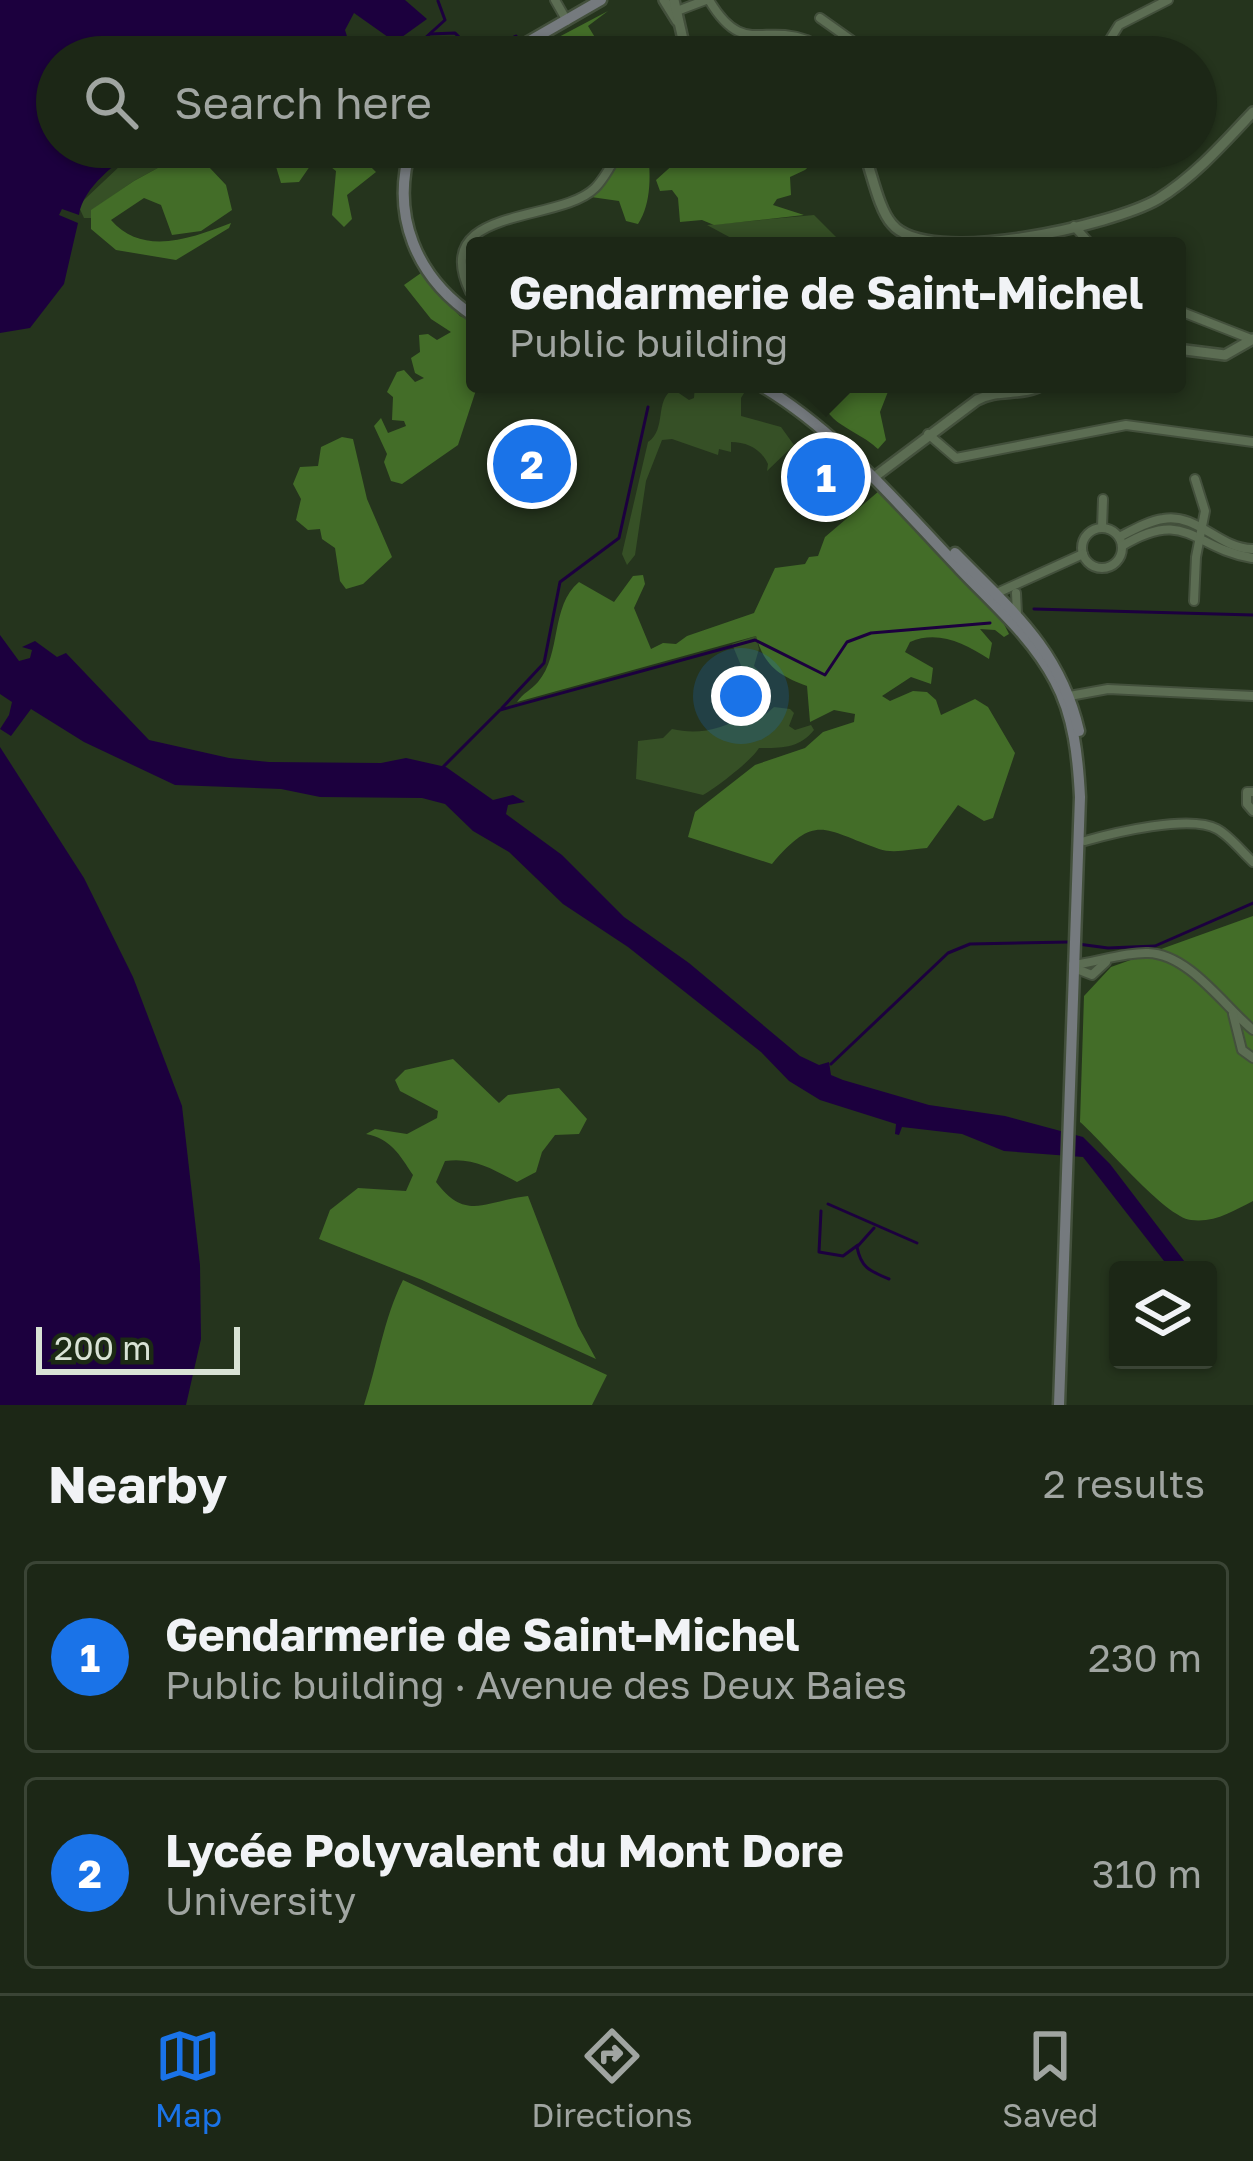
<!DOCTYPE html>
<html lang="en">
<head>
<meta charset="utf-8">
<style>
  :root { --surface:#1c2716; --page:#252f1f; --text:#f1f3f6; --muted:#a0a5a1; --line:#3a4435; --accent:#1a73e8 }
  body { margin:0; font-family:"Golos Text",sans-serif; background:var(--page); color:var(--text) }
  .controls { position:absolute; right:36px; bottom:36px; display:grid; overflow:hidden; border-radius:12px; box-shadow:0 3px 9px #0004 }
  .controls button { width:108px; height:108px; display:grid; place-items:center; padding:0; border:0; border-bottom:3px solid var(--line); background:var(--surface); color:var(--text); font:60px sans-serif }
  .scale { position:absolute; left:36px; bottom:30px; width:204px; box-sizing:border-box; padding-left:12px; border:6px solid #d9e3d5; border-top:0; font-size:33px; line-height:42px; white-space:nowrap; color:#d9e3d5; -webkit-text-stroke:9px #1c2a14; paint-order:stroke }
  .you { position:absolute; left:741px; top:696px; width:42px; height:42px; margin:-30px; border:9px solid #fff; border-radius:50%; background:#1a73e8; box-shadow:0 0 0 18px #1a73e833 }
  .badge { display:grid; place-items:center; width:78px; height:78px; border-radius:50%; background:var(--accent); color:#fff; font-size:39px; font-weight:700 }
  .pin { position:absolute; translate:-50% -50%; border:6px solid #fff; box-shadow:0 3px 12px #0006 }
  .popup { position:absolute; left:466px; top:237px; width:720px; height:156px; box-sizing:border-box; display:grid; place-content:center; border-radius:12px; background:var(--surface); filter:drop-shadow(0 3px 9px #0005); font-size:39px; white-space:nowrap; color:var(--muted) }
  .popup b { font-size:45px; color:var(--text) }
  .popup::after { content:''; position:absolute; left:50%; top:100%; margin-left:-24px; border:24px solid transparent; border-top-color:var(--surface) }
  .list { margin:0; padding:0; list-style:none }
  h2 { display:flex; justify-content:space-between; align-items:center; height:156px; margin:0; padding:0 48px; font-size:51px }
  h2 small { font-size:39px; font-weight:400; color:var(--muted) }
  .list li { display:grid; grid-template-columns:78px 1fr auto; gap:36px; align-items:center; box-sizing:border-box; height:192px; margin:0 24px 24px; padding:0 24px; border:3px solid var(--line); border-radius:12px }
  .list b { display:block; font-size:45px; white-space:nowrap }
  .list p { margin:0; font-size:39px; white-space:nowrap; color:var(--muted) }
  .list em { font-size:39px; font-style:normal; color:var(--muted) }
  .icon { flex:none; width:66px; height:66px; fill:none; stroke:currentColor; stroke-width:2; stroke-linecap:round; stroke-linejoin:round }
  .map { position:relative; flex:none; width:1253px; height:1405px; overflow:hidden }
  .search { position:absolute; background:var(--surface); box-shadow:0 3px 9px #0004; left:36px; right:36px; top:36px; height:132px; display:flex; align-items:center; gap:30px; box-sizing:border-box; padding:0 42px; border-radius:66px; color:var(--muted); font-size:45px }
  .sheet { height:588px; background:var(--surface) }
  nav { display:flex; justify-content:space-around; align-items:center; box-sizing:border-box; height:168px; border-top:3px solid var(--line); background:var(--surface); font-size:33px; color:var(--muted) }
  nav a { display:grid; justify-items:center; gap:6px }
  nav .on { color:var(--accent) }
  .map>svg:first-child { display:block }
  .green { fill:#365026 }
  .forest { fill:#436d28 }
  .water { fill:#1c003e }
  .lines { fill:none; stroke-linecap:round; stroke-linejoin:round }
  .stream { stroke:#1c003e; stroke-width:3 }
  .minor-casing { stroke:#43503c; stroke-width:12 }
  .tertiary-casing { stroke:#43503c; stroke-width:14 }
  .secondary-casing { stroke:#43503c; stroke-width:15 }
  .minor { stroke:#5c6d53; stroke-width:8 }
  .tertiary { stroke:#5c6d53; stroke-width:9 }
  .secondary { stroke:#757a7e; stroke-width:10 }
</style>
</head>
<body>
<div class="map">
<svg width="1253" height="1405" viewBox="0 0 1253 1405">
  <rect width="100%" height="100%" fill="#25341d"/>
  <g class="green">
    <polygon points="140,147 196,147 134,181 92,210 91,218 84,218 79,207 84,200"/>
    <polygon points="814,215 845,246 746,246 707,225"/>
    <path d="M 695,384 L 749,385 L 741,398 L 741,416 L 781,427 L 794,445 L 767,471 L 768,464 C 761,449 747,442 731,442 L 731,452 L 719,449 L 718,455 L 672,439 L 662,440 L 646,481 L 635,555 L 627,565 L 622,554 L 648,442 C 667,429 654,401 673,389 L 689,400 L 694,398 Z"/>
    <path d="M 756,636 L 759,649 L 754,666 L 762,675 L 762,709 L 766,714 L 774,707 L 790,709 L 794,713 L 789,726 L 795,730 L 811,725 L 814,730 C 799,749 780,748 759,748 C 752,760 716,788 703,795 L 636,779 L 638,741 L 663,738 L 672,729 C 697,735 723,730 744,715 L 747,680 L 732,644 Z"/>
  </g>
  <g class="forest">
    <polygon points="608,11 588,26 607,57 521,57"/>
    <path d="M 196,147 L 261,147 L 209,167 L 226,185 L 232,210 L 201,231 L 172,235 L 161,205 L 144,198 L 111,220 C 143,257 192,238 231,223 L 229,228 L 176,260 L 116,250 L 91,229 L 91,210 L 134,181 Z"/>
    <polygon points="270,147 371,147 364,160 376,172 347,195 352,219 344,227 332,215 336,171 317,156 299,182 281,183"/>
    <path d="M 624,147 L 647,147 C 651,171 652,203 638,224 L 626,221 L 619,201 L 591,197 L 604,185 Z"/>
    <polygon points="662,147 707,147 724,159 753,163 798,147 830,147 805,170 790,177 791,195 777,199 773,205 804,215 714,225 702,220 680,222 678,198 672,190 660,191 656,180 676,162 676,154 662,151"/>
    <polygon points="421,273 460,316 475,322 478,384 458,445 402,484 391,481 384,462 387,454 374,426 381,418 388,433 406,426 404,421 392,420 393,397 387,392 397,372 404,370 415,382 424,378 415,373 411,358 420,352 419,335 428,334 437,340 451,332 431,319 404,285"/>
    <path d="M 822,384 L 891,384 L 880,412 L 886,440 L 878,449 C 855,427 817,424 822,384 Z"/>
    <polygon points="342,437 353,439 367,499 392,557 363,584 346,589 340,581 335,548 322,539 320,529 308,530 296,520 301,499 293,484 300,467 318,466 321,447"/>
    <path d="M 879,491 L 999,614 L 1009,634 L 1004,637 L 995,630 L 980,629 L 992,643 L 989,659 C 964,643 938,630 910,642 L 905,652 L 933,668 L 931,684 L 911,677 L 882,696 L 890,701 L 913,691 L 927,692 L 936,700 L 941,715 L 975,699 L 988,707 L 1015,753 L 993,818 L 984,821 L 958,805 L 927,848 C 912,849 893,854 879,849 C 824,830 816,812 772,864 L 688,837 L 695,812 L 755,765 L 805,748 L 823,732 L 854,722 L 855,714 L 834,710 L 810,722 L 807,686 C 780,676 764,666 756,636 L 517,702 C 523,693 531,690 538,682 C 562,654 550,606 579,582 L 614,602 L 633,576 L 643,575 L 645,584 L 634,608 L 651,649 L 663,643 L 676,644 L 687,636 L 754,613 L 775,568 L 805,564 L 809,557 L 818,556 L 825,537 Z"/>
    <path d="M 1253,916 L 1253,1201 C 1233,1211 1215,1223 1191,1220 C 1165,1217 1104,1143 1080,1122 L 1084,996 L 1111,967 Z"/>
    <path d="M 453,1059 L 499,1103 L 508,1095 L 559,1088 L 587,1119 L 579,1134 L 555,1135 L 542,1152 L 536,1172 L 517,1182 C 492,1169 474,1157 445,1161 L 436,1182 C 466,1222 485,1201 528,1196 L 578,1326 L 596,1359 L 422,1280 L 319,1239 L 330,1210 L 358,1188 L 406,1191 L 413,1175 C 399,1154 391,1139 366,1134 L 375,1129 L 407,1134 L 437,1118 L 438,1111 L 400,1091 L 395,1080 L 405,1070 Z"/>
    <path d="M 403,1280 L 607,1375 L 592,1405 L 364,1405 C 378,1363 383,1320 403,1280 Z"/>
  </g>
  <g class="water">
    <path d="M 0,0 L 405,0 L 427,19 L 395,42 L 354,13 L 345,30 L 352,52 L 385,57 L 57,57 L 57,147 L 140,147 C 117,162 83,187 79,215 L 62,209 L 59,215 L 78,223 L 64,284 L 30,328 L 0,333 Z"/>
    <polygon points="0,635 19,661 30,658 32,650 22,647 35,641 57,657 66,653 149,740 229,758 269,762 381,763 406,758 446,767 493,800 513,795 525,802 508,805 506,814 562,855 624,917 689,963 800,1056 819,1065 829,1062 831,1075 843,1080 929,1105 1005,1116 1083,1137 1110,1164 1191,1270 1171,1270 1083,1157 1004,1151 962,1134 902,1127 899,1135 895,1134 896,1124 820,1100 789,1081 761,1052 628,947 563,904 509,852 473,831 445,804 422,798 320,797 281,789 175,785 84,742 31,709 11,736 0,729 9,715 12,702 0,694"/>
    <polygon points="0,747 84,878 133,977 182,1106 200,1265 201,1339 186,1405 0,1405"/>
  </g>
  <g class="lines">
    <g class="stream">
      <path d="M 430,34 L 455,33 C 475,56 491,48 516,36"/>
      <polyline points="424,39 445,20 438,1"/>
      <polyline points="524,54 525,57"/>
      <polyline points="1034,609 1253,615"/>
      <polyline points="502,708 544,663 560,582 619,538 648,407"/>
      <polyline points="442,768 500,710 755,640 825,675 847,642 871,633 990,623"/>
      <polyline points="1078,944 1108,948 1155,946 1253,903"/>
      <polyline points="831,1064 948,953 970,944 1069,942"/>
      <polyline points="828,1204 917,1243"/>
      <polyline points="821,1211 819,1252 843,1256 858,1245"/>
      <path d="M 874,1228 L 857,1247 C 861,1268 870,1271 889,1279"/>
    </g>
    <defs>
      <g id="minor">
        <polyline points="555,0 567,21"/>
        <path d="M 709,0 C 743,57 762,23 807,40 C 815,43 824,52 831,57"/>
        <polyline points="677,11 706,0"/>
        <polyline points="820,18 858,45 859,57"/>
        <polyline points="1099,57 1119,25 1168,0"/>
        <polyline points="1074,226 1092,246"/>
        <path d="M 470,292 C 428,205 559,224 595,188 C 606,177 614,160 621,147"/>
        <polyline points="1177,310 1251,339"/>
        <polyline points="928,434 956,458 1126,425 1253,442"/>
        <circle cx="1102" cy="548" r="20"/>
        <polyline points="1102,528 1103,499"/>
        <path d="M 1119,537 C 1133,530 1148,521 1163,519 C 1198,513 1218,548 1252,549"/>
        <path d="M 1122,546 C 1187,507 1192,548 1252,558"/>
        <polyline points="997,593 1083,554"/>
        <polyline points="1016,593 1017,614"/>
        <polyline points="1194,601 1196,557 1205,511 1195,479"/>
        <polyline points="1064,697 1108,689 1253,696"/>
        <polyline points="1253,792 1247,792 1247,804 1253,811"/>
        <path d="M 1085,841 C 1113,833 1190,814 1217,829 C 1230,836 1242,852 1253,862"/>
        <path d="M 1073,965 C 1098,962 1124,952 1148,953 C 1189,954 1224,1006 1253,1030"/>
        <polyline points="1074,968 1092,975 1106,962"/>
        <polyline points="1233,1014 1242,1050 1253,1058"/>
      </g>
      <g id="tertiary">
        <polyline points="664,0 677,21"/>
        <polyline points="674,0 687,57"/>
        <polyline points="716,147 746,159 786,147"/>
        <path d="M 862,147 C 871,168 878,209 892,224 C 928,268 1114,225 1158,199 C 1194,177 1224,143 1253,112"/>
        <polyline points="1177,349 1225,355 1253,339"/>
        <path d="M 877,475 L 977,400 C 999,388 1023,397 1044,384"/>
      </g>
      <g id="secondary">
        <polyline points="502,57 601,0"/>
        <path d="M 411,147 C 390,215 416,278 475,317"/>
        <path d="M 758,384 C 836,429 898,504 960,569 C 994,605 1032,637 1055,681 C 1074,716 1078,758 1080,797 L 1059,1405"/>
        <path d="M 955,553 C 1011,610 1060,649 1079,731"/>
      </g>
    </defs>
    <use href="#minor" class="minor-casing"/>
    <use href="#tertiary" class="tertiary-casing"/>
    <use href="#secondary" class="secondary-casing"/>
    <use href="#minor" class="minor"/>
    <use href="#tertiary" class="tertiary"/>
    <use href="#secondary" class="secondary"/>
  </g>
</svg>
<div class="controls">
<button><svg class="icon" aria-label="layers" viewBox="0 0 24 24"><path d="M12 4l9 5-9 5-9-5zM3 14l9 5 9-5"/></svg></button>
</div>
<div class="scale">200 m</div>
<div class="you"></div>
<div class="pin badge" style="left:826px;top:477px">1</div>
<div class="popup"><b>Gendarmerie de Saint-Michel</b>Public building</div>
<div class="pin badge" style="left:532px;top:464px">2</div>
<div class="search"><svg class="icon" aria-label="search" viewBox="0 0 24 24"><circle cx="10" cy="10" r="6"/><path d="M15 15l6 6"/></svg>Search here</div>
</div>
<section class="sheet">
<h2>Nearby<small>2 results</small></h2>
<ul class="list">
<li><span class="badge">1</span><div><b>Gendarmerie de Saint-Michel</b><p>Public building · Avenue des Deux Baies</p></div><em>230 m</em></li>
<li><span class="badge">2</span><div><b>Lycée Polyvalent du Mont Dore</b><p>University</p></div><em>310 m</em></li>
</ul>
</section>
<nav>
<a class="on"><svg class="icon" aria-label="map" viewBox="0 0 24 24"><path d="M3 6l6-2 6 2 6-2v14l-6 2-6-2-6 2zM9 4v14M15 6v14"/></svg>Map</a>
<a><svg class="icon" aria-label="directions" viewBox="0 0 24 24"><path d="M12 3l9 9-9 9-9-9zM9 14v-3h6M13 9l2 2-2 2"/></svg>Directions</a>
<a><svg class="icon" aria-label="saved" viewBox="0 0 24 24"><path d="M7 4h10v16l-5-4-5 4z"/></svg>Saved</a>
</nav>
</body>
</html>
